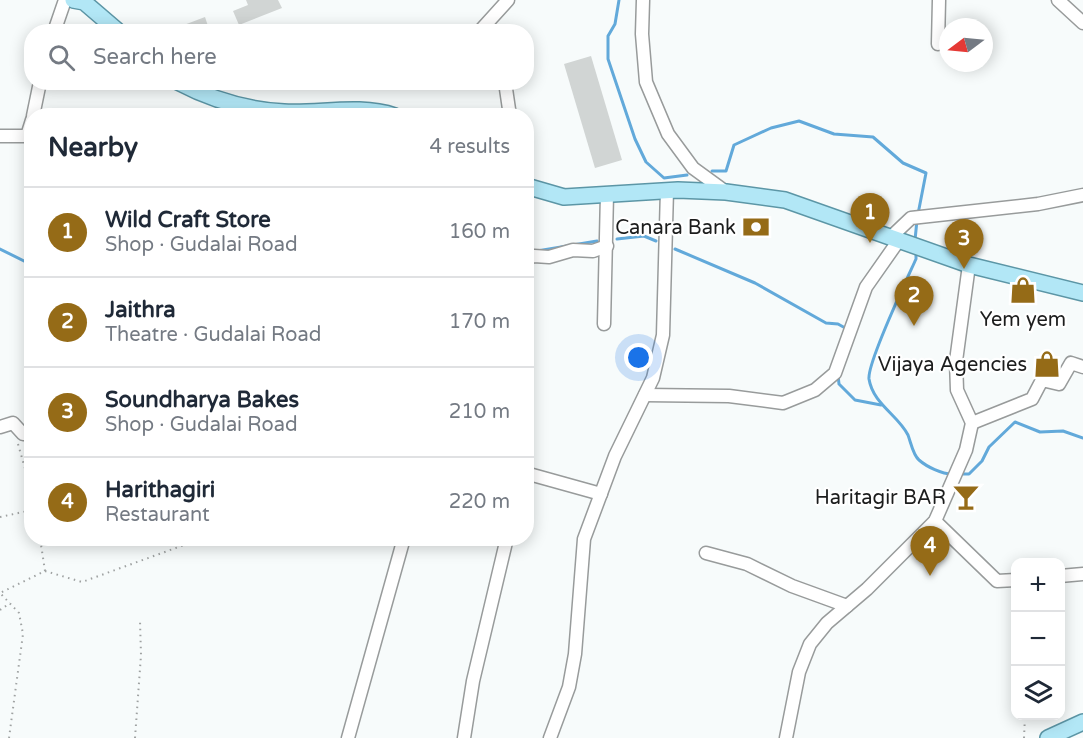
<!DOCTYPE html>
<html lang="en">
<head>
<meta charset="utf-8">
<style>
  :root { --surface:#fff; --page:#f6f6f7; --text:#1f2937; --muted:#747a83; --line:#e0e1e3; --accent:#956b17 }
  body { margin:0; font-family:"Varela Round",sans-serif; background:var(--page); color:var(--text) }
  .controls { position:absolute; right:18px; bottom:18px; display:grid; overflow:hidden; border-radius:12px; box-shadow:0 3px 15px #0003 }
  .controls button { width:54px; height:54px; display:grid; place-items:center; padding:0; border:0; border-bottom:2px solid var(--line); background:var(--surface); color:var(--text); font:30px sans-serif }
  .compass { position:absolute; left:939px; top:18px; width:54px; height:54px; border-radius:50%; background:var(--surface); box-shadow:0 3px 15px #0003; rotate:254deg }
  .you { position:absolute; left:639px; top:358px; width:21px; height:21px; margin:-15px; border:4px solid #fff; border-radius:50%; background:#1a73e8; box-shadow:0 0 0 9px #1a73e833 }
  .badge { display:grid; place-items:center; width:39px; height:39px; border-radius:50%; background:var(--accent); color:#fff; font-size:20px; font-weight:700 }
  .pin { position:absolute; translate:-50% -50px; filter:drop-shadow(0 2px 3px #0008) }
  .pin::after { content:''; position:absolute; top:32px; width:21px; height:18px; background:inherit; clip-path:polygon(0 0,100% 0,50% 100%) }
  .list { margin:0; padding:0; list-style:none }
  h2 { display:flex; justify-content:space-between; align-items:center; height:78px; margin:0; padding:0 24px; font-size:26px }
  h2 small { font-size:20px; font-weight:400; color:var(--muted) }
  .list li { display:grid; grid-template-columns:39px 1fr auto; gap:18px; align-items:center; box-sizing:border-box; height:90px; padding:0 24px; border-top:2px solid var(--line) }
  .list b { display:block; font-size:22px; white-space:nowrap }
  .list p { margin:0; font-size:20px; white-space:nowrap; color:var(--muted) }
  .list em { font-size:20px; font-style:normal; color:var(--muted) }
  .icon { flex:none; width:33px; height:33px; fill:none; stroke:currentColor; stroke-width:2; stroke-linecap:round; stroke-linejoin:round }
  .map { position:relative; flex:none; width:1083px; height:738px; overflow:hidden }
  .search { position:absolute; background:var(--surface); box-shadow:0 3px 15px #0003; left:24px; top:24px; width:510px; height:66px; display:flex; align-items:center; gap:15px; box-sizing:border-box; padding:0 21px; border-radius:24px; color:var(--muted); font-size:22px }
  .panel { position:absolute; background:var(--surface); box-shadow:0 3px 15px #0003; left:24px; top:108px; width:510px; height:438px; border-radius:24px }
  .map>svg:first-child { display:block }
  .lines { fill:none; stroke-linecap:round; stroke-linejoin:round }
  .stream { stroke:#62a9da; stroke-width:3 }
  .building { fill:#d1d5d4 }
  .minor-casing { stroke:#989b9b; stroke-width:15 }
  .major-casing { stroke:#5c96a6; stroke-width:18 }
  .path { stroke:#9fa2a2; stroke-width:2; stroke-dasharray:1.5 4.5; stroke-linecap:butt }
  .minor { stroke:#fff; stroke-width:12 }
  .major { stroke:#b2e7f6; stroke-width:15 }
  .labels { text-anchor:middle; stroke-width:4.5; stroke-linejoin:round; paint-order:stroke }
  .poi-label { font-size:20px; fill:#1c1d1d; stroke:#fff; text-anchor:end }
</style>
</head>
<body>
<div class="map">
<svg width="1083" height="738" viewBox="0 0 1083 738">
  <rect width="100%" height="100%" fill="#f7fbfb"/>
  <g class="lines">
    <g class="stream">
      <polyline points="619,0 615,24 608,36 608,59 635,139 646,162 664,178 687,175"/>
      <polyline points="712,171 726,171 734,145 771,128 799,121 834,134 873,137 903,163 926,173 918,214"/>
      <polyline points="617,239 644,236 656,241"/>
      <polyline points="915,240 917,220"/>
      <polyline points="0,249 32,265"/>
      <polyline points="675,249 755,283 826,323 838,324 847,329"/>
      <polyline points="537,251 597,241"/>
      <path d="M 916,253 L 916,259 C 907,279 867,363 869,379 C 873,404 898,415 908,435 C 911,443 913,455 919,460 C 927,467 942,474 952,474"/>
      <polyline points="838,375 839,384 855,400 881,405"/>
      <polyline points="959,474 969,474 982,461 989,447 1015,422 1040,432 1063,431 1083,438"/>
    </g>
  </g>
  <g class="building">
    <polygon points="246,0 278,0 282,8 239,25 233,11 248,5"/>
    <polygon points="205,17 210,32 169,32 168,31"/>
    <polygon points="591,56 622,160 595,168 564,64"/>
  </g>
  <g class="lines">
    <defs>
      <g id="minor">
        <polyline points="643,0 642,34 646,82 668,134 693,168 726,192"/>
        <polyline points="1058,0 1083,23"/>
        <polyline points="54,32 65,0"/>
        <polyline points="479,32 508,0"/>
        <polyline points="938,44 939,0"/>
        <polyline points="505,82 510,116"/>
        <polyline points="33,116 40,82"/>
        <polyline points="0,136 27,136 32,120"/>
        <polyline points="891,237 911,218 1038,204 1083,195"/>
        <polyline points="526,259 534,256 549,257 573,250 593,251 607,246"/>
        <polyline points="604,324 607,194"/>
        <polyline points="645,395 729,396 783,403 815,390 835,373 866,287 899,240"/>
        <polyline points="972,423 1032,399 1042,380 1059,384 1071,363 1083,367"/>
        <polyline points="0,427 13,423 23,434 32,434"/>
        <polyline points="526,483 529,474 601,494"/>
        <polyline points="935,521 997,581 1016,580"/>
        <polyline points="706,553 747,564 792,586 847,606"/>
        <polyline points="1060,576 1083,574"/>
        <polyline points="348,738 404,538"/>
        <polyline points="464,738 473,681 507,538"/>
        <polyline points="550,738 569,687 575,654 584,539 615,456 653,378 663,335 667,190"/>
        <polyline points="786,738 799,672 810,644 827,623 867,589 935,521 966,450 972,423 957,390 956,361 969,265"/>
      </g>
      <g id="major">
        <polyline points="73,0 84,2 119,32"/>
        <path d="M 178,82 C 212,100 247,110 284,112 C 321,114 359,104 395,116"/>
        <polyline points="526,186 564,197 678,190 726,192 785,200 969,265 1083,293"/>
        <polyline points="1048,738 1083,722"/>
      </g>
    </defs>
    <use href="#minor" class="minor-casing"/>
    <use href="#major" class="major-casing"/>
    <g class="path">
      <polyline points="18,444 32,493"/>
      <polyline points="0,517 32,510"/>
      <polyline points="45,571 82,582 184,545"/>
      <polyline points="0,610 10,603"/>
      <polyline points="9,738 23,634 19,613 0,593 45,571 40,538"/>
      <polyline points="135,738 141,655 140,621"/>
      <polyline points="1024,738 1025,716"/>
    </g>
    <use href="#minor" class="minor"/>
    <use href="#major" class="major"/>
  </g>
  <defs>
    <symbol id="bank-bare" viewBox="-9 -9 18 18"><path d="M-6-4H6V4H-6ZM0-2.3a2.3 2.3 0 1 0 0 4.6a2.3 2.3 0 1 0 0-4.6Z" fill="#956b17" stroke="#fff" stroke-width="2.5" paint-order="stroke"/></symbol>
    <symbol id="shop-bare" viewBox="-9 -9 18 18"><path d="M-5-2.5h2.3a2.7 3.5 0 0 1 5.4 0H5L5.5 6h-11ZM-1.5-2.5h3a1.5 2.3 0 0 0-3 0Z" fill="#956b17" stroke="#fff" stroke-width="2.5" paint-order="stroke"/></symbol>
    <symbol id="bar-bare" viewBox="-9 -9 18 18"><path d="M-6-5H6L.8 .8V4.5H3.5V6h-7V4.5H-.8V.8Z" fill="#956b17" stroke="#fff" stroke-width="2.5" paint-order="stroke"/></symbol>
  </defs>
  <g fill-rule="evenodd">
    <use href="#bank-bare" x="737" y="208" width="38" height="38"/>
    <use href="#shop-bare" x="1004" y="271" width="38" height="38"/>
    <use href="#shop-bare" x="1028" y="345" width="38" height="38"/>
    <use href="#bar-bare" x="947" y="478" width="38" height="38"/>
  </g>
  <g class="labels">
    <g class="poi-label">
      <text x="736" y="234">Canara Bank</text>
      <text x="1023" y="326" text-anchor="middle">Yem yem</text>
      <text x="1027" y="371">Vijaya Agencies</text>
      <text x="946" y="504">Haritagir BAR</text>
    </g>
  </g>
</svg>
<div class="controls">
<button>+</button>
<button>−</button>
<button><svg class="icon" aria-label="layers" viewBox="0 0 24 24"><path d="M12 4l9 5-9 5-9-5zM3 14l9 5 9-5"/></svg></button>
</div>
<svg class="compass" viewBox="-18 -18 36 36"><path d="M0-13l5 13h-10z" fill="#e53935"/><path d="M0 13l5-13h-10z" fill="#747a83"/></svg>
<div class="you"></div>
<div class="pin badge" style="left:870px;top:243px">1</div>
<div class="pin badge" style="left:914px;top:326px">2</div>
<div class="pin badge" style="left:964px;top:269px">3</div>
<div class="pin badge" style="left:930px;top:576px">4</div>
<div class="search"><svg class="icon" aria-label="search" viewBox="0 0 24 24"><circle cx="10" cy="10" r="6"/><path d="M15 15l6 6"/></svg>Search here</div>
<section class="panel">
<h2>Nearby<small>4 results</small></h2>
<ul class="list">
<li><span class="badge">1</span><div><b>Wild Craft Store</b><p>Shop · Gudalai Road</p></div><em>160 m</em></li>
<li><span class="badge">2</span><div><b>Jaithra</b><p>Theatre · Gudalai Road</p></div><em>170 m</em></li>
<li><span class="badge">3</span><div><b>Soundharya Bakes</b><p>Shop · Gudalai Road</p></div><em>210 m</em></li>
<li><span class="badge">4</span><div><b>Harithagiri</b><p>Restaurant</p></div><em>220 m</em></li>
</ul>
</section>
</div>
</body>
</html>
